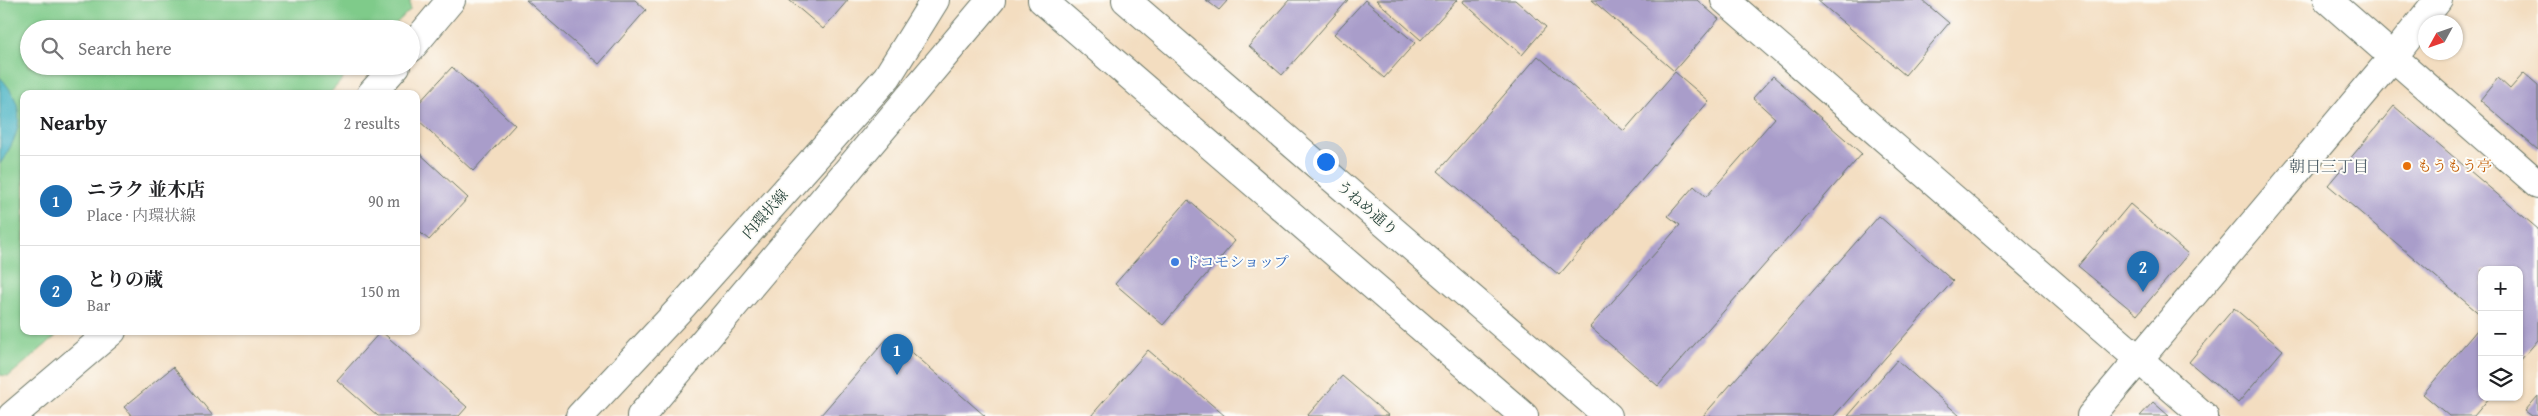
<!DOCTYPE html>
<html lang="en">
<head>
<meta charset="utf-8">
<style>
  :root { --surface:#fff; --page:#f2f2f2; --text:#202124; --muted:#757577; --line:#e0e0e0; --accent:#1f6fb2 }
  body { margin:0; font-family:"Gentium Book Plus","Noto Serif JP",serif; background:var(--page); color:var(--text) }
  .controls { position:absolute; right:15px; bottom:15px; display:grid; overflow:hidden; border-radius:10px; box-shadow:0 1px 4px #0004 }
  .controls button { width:45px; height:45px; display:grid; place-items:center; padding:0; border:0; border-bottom:1px solid var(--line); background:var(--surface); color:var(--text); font:25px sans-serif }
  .compass { position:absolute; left:2418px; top:15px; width:45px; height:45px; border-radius:50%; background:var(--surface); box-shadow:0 1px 4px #0004; rotate:230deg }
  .you { position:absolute; left:1325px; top:161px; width:18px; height:18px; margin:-12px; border:4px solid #fff; border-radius:50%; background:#1a73e8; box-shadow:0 0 0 8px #1a73e833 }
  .badge { display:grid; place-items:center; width:32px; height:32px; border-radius:50%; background:var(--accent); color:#fff; font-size:16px; font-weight:700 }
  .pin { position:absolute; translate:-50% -41px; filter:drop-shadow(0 1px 2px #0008) }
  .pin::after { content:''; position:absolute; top:26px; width:18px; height:15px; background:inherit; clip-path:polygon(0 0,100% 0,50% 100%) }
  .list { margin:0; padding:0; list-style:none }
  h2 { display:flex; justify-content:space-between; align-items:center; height:65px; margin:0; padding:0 20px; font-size:21px }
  h2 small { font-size:16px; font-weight:400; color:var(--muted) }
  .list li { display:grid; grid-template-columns:32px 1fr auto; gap:15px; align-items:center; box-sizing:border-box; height:90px; padding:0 20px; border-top:1px solid var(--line) }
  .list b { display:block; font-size:19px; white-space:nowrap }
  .list p { margin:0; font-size:16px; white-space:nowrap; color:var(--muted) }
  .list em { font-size:16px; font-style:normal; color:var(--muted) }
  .icon { flex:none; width:28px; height:28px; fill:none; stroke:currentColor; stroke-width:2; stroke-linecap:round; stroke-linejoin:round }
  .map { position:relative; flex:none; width:2538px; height:416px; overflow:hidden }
  .search { position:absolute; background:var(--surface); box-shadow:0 1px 4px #0004; left:20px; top:20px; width:400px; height:55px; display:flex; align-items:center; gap:12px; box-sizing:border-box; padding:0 18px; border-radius:28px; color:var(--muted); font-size:19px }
  .panel { position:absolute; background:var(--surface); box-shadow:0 1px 4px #0004; left:20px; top:90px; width:400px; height:245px; border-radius:10px }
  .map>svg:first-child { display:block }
  .green { fill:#7fcb8a; stroke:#4f845f }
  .water { fill:#45b1c2; stroke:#32777b }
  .building { fill:#a99dca }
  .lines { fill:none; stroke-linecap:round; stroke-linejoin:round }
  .minor-casing { stroke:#697565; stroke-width:30 }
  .minor { stroke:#fff; stroke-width:28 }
  .food-dot { fill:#e8710a; stroke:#fdfcf7; stroke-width:2 }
  .shop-dot { fill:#3f7fe0; stroke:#fdfcf7; stroke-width:2 }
  .labels { text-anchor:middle; stroke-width:4; stroke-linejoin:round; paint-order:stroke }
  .food-label { font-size:15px; fill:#c56008; stroke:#fdfcf7; text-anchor:start }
  .street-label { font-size:15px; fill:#1f3d34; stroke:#fdfcf7 }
  .shop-label { font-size:15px; fill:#366cbe; stroke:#fdfcf7; text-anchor:start }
  .neighbourhood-label { font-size:16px; fill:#4f5f68; stroke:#fdfcf7 }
</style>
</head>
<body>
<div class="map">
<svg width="2538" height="416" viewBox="0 0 2538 416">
  <rect width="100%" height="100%" fill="#fdfcf7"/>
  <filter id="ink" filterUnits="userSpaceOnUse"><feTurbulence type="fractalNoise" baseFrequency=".02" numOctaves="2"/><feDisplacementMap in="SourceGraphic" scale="10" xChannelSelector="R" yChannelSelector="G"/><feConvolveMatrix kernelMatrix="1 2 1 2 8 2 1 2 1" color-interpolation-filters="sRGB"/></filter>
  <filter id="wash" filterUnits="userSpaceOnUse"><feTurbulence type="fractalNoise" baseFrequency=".0096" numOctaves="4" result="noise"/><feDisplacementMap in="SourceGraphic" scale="20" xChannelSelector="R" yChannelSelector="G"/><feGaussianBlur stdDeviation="1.12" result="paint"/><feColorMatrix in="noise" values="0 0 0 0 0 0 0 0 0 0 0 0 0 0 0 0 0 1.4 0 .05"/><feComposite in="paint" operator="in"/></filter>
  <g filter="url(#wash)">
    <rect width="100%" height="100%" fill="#f3ddc0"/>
    <polygon class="green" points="0,0 410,0 410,10 390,29 29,29 29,66 355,66 329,94 24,94 24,331 62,331 9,376 0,375"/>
    <path class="water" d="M 0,77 C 28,107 22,132 0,164 Z"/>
    <g id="blocks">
      <g class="building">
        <polygon points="526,0 635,0 646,10 599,64"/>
        <polygon points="789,0 848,0 823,29"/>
        <polygon points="1206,0 1228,0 1219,10"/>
        <polygon points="1289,0 1348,0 1282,75 1249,46"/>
        <polygon points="1365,0 1415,43 1384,78 1334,34"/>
        <polygon points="1376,0 1457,0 1421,40"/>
        <polygon points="1464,0 1515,0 1546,27 1522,55 1463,2"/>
        <polygon points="1592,0 1697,0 1719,19 1674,71"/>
        <polygon points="1817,0 1922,0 1949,23 1905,75"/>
        <polygon points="1538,56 1624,131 1675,72 1709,101 1559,275 1438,171"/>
        <polygon points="452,67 515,125 473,171 416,118 416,106"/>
        <polygon points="2524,73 2538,85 2538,150 2480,100 2498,78 2510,89"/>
        <polygon points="1773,76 1862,154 1658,386 1590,327 1680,225 1668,216 1694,186 1706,197 1775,118 1753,98"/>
        <polygon points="2394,106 2538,229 2538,340 2519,362 2519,270 2482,270 2482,316 2328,185"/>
        <polygon points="416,150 468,198 429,240 416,229"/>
        <polygon points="1188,200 1235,241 1163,325 1115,284"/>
        <polygon points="2130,204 2188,254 2137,315 2078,266"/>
        <polygon points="1879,216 1953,281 1834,416 1703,416"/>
        <polygon points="2234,308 2283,350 2238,403 2189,362"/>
        <polygon points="2482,324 2482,397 2490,397 2474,416 2449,416 2423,394"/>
        <polygon points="381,331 467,407 459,416 378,416 337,380"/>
        <polygon points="891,334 985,416 820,416"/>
        <polygon points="1148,350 1225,416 1091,416"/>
        <polygon points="1897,360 1960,416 1848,416"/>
        <polygon points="173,367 213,416 132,416 124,407"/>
        <polygon points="1342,376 1389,416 1307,416"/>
        <polygon points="2538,396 2538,416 2532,416 2525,411"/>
        <polygon points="2153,402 2169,416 2140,416"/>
      </g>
    </g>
  </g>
  <g filter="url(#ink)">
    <use href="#blocks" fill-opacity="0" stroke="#697565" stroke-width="1"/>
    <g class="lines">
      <defs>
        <g id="minor">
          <polyline points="1042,0 1524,416"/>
          <polyline points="1126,0 1608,416"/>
          <polyline points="1725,0 2204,416"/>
          <polyline points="2328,0 2538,184"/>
          <polyline points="411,48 451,0"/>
          <polyline points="371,94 396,66"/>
          <polyline points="12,416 112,331"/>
          <polyline points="580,416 678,311 887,77 935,0"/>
          <polyline points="641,416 991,0"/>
          <polyline points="2091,416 2393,57 2438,0"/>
        </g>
      </defs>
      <use href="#minor" class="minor-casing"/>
      <use href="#minor" class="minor"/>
    </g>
  </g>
  <circle class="food-dot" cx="2407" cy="166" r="5"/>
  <circle class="shop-dot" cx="1175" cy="262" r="5"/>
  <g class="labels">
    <g class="food-label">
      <text x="2417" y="171">もうもう亭</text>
    </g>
    <g class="street-label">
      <text transform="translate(1367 208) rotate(41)" y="5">うねめ通り</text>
      <text transform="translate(765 214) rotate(-48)" y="5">内環状線</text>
    </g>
    <g class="shop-label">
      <text x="1185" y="267">ドコモショップ</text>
    </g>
    <g class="neighbourhood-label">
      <text x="2329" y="172">朝日三丁目</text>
    </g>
  </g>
</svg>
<div class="controls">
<button>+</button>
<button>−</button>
<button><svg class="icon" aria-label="layers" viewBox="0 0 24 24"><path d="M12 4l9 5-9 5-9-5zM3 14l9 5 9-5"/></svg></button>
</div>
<svg class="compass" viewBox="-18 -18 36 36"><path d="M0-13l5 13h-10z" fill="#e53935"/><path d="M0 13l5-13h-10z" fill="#757577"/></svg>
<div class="you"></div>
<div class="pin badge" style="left:897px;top:375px">1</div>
<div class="pin badge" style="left:2143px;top:292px">2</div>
<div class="search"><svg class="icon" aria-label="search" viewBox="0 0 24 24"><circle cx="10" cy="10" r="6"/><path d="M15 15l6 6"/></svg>Search here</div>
<section class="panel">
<h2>Nearby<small>2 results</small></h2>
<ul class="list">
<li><span class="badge">1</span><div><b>ニラク 並木店</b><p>Place · 内環状線</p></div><em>90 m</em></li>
<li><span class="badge">2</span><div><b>とりの蔵</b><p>Bar</p></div><em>150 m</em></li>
</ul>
</section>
</div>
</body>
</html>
